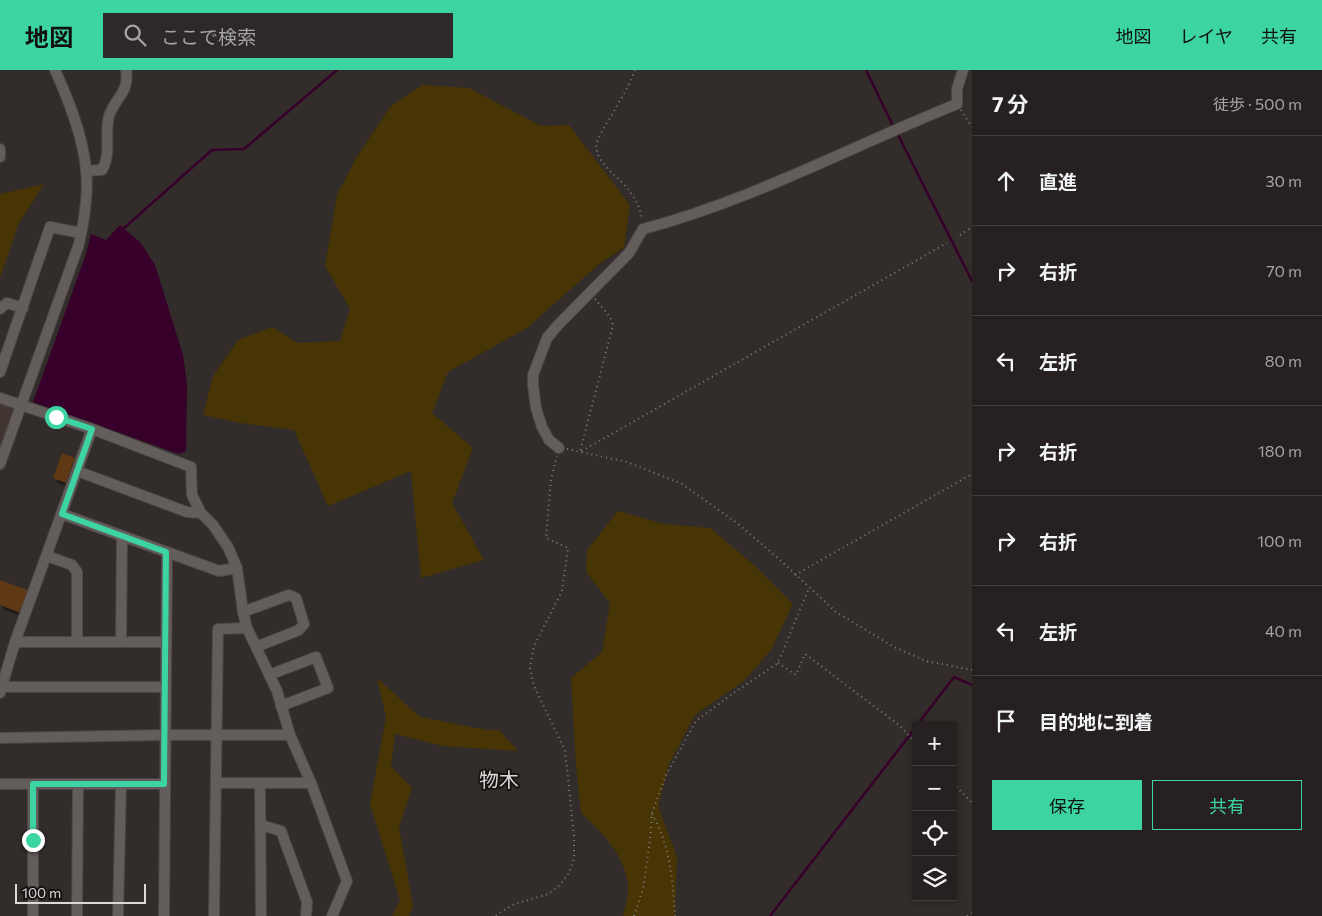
<!DOCTYPE html>
<html lang="ja">
<head>
<meta charset="utf-8">
<style>
  :root { --surface:#262120; --page:#2e2929; --text:#f1f3f6; --muted:#a4a3a5; --line:#423e3e; --accent:#3cd4a3 }
  body { margin:0; font-family:Commissioner,"Noto Sans JP",sans-serif; background:var(--page); color:var(--text) }
  .controls { position:absolute; right:15px; bottom:15px; display:grid; overflow:hidden; border-radius:0px; box-shadow:0 2px 8px #0003 }
  .controls button { width:45px; height:45px; display:grid; place-items:center; padding:0; border:0; border-bottom:1px solid var(--line); background:var(--surface); color:var(--text); font:25px sans-serif }
  .scale { position:absolute; left:15px; bottom:12px; width:131px; box-sizing:border-box; padding-left:5px; border:2px solid #ddd9d8; border-top:0; font-size:14px; line-height:18px; white-space:nowrap; color:#ddd9d8; -webkit-text-stroke:4px #171514; paint-order:stroke }
  .stop { position:absolute; width:15px; height:15px; margin:-11px; border:4px solid #3cd4a3; border-radius:50%; background:#fff }
  .stop.end { background:#3cd4a3; border-color:#fff; box-shadow:0 1px 5px #0008 }
  .list { margin:0; padding:0; list-style:none }
  h2 { display:flex; justify-content:space-between; align-items:center; height:65px; margin:0; padding:0 20px; font-size:21px }
  h2 small { font-size:16px; font-weight:400; color:var(--muted) }
  .list li { display:grid; grid-template-columns:32px 1fr auto; gap:15px; align-items:center; box-sizing:border-box; height:90px; padding:0 20px; border-top:1px solid var(--line) }
  .list b { display:block; font-size:19px; white-space:nowrap }
  .list em { font-size:16px; font-style:normal; color:var(--muted) }
  .actions { display:flex; gap:10px; padding:15px 20px }
  .actions a { flex:1; padding:11px 0; border:1px solid var(--accent); border-radius:0px; text-align:center; font-size:18px; color:var(--accent) }
  .actions .main { background:var(--accent); color:#111 }
  .icon { flex:none; width:28px; height:28px; fill:none; stroke:currentColor; stroke-width:2; stroke-linecap:round; stroke-linejoin:round }
  .map { position:relative; flex:none; width:972px; height:846px; overflow:hidden }
  header { display:flex; align-items:center; gap:30px; box-sizing:border-box; height:70px; padding:0 25px; background:var(--accent); color:#111 }
  header strong { font-size:24px }
  nav { display:flex; gap:28px; margin-inline-start:auto; font-size:18px }
  .search { width:350px; height:45px; background:var(--page); display:flex; align-items:center; gap:12px; box-sizing:border-box; padding:0 18px; border-radius:0px; color:var(--muted); font-size:19px }
  main { display:flex }
  aside { flex:1; background:var(--surface) }
  .map>svg:first-child { display:block }
  .built { fill:#413532 }
  .green { fill:#473505 }
  .water { fill:#37002b }
  .lines { fill:none; stroke-linecap:round; stroke-linejoin:round }
  .stream { stroke:#37002b; stroke-width:2.5 }
  .building { fill:#5f3712; filter:url(#shadow) }
  .minor-casing { stroke:#4c4746; stroke-width:12 }
  .path { stroke:#837e7c; stroke-width:2; stroke-dasharray:1 4; stroke-linecap:butt }
  .minor { stroke:#635d5b; stroke-width:10 }
  .route { stroke:#3cd4a3; stroke-width:6 }
  .labels { text-anchor:middle; stroke-width:4; stroke-linejoin:round; paint-order:stroke }
  .quarter-label { font-size:20px; fill:#ddd9d8; stroke:#171514 }
</style>
</head>
<body>
<header>
<strong>地図</strong>
<div class="search"><svg class="icon" aria-label="search" viewBox="0 0 24 24"><circle cx="10" cy="10" r="6"/><path d="M15 15l6 6"/></svg>ここで検索</div>
<nav><a>地図</a><a>レイヤ</a><a>共有</a></nav>
</header>
<main>
<div class="map">
<svg width="972" height="846" viewBox="0 0 972 846">
  <defs>
    <filter id="shadow"><feDropShadow dx="3.5" dy="3.5" stdDeviation="1" flood-color="#0009"/></filter>
  </defs>
  <rect width="100%" height="100%" fill="#322c2a"/>
  <polygon class="built" points="0,328 21,335 0,394"/>
  <g class="green">
    <polygon points="422,15 469,18 541,56 569,55 630,135 624,178 599,194 527,258 448,302 432,343 473,378 452,433 484,490 421,508 411,401 328,436 294,360 241,353 203,345 213,306 238,270 272,257 298,273 340,271 350,239 325,196 337,125 356,88 390,37"/>
    <polygon points="44,114 18,155 0,208 0,124"/>
    <path d="M 618,441 L 664,454 L 710,458 L 754,495 L 793,534 L 771,580 L 744,611 L 695,645 L 669,694 L 658,736 L 677,787 L 675,846 L 623,846 C 625,837 629,824 628,815 C 625,785 602,762 581,743 L 576,695 L 571,608 L 602,582 L 610,533 L 586,502 L 587,480 Z"/>
    <polygon points="377,608 420,647 487,660 499,660 518,681 443,676 395,664 391,696 412,718 399,757 413,836 409,846 392,846 400,830 370,734 386,647"/>
  </g>
  <polygon class="water" points="120,155 141,173 155,195 183,285 187,314 186,381 179,384 33,332 86,184 91,164 106,170"/>
  <g class="lines">
    <g class="stream">
      <polyline points="866,0 894,58"/>
      <polyline points="897,63 972,211"/>
      <polyline points="124,158 212,80 244,79 337,0"/>
      <polyline points="917,655 954,607 972,615"/>
      <polyline points="770,846 916,657"/>
    </g>
  </g>
  <g class="building">
    <polygon points="62,383 75,388 66,413 53,408"/>
    <polygon points="0,510 30,521 21,543 0,535"/>
  </g>
  <g class="lines">
    <defs>
      <g id="minor">
        <polyline points="0,79 0,87"/>
        <path d="M 86,101 L 102,100 C 112,83 104,64 109,46 C 115,28 130,22 126,0"/>
        <polyline points="0,239 7,233 23,238"/>
        <polyline points="0,302 50,157 81,163"/>
        <polyline points="0,328 92,359 191,397 192,425 201,443 213,455 228,477 237,498 243,542 247,558 277,621 290,665 311,713 347,811 332,846"/>
        <path d="M 559,378 L 549,370 L 542,357 L 536,338 L 533,315 L 533,305 L 547,268 L 558,255 L 629,183 L 643,159 C 753,130 852,76 957,34 L 957,19 L 963,0"/>
        <path d="M 0,394 L 79,174 C 84,151 89,124 86,100 C 83,66 69,31 55,0"/>
        <polyline points="77,401 187,442 201,443"/>
        <polyline points="62,444 219,501 237,498"/>
        <polyline points="47,486 72,495 77,502 77,572"/>
        <polyline points="243,542 289,525 296,528 304,554 299,560 256,577"/>
        <polyline points="15,572 166,572"/>
        <polyline points="121,572 122,466"/>
        <polyline points="269,605 316,587 328,618 281,636"/>
        <polyline points="1,617 165,617"/>
        <polyline points="0,623 15,572 92,359"/>
        <polyline points="0,668 165,665 290,665"/>
        <polyline points="216,713 311,713"/>
        <polyline points="260,713 261,846"/>
        <polyline points="0,714 165,714"/>
        <polyline points="261,755 281,761 307,832 306,846"/>
        <polyline points="33,846 33,714"/>
        <polyline points="77,846 78,714"/>
        <polyline points="118,846 121,714"/>
        <polyline points="164,846 167,482"/>
        <polyline points="214,846 218,559 247,558"/>
      </g>
    </defs>
    <use href="#minor" class="minor-casing"/>
    <g class="path">
      <path d="M 635,0 C 629,17 619,32 610,48 C 605,56 600,64 597,72 C 592,91 618,106 628,119 C 635,128 641,139 642,150"/>
      <polyline points="961,40 972,57"/>
      <polyline points="960,165 972,157"/>
      <polyline points="595,229 610,247 613,255 580,382 947,173"/>
      <polyline points="567,379 627,392 682,414 737,453 780,490 836,542 894,577 926,591 972,600"/>
      <polyline points="795,505 972,404"/>
      <polyline points="778,593 796,605 805,584 899,655 916,673"/>
      <polyline points="953,713 972,733"/>
      <path d="M 652,744 C 670,775 673,811 675,846"/>
      <polyline points="496,846 502,841 515,834 548,824 560,815 569,803 574,789 574,766 565,680 534,616 530,598 534,576 562,521 568,478 546,468 551,409 557,386"/>
      <polyline points="634,846 643,819 650,770 652,743 666,705 696,651 735,622 778,593 809,518"/>
      <polyline points="967,846 972,843"/>
    </g>
    <use href="#minor" class="minor"/>
  </g>
  <g class="lines">
    <polyline class="route" points="33,770 33,714 164,714 166,482 62,444 92,359 56,347"/>
  </g>
  <g class="labels">
    <g class="quarter-label">
      <text x="499" y="717">物木</text>
    </g>
  </g>
</svg>
<div class="controls">
<button>+</button>
<button>−</button>
<button><svg class="icon" aria-label="locate" viewBox="0 0 24 24"><circle cx="12" cy="12" r="6"/><path d="M12 2v4M12 18v4M2 12h4M18 12h4"/></svg></button>
<button><svg class="icon" aria-label="layers" viewBox="0 0 24 24"><path d="M12 4l9 5-9 5-9-5zM3 14l9 5 9-5"/></svg></button>
</div>
<div class="scale">100 m</div>
<div class="stop" style="left:56px;top:347px"></div>
<div class="stop end" style="left:33px;top:770px"></div>
</div>
<aside>
<h2>7 分<small>徒歩 · 500 m</small></h2>
<ul class="list">
<li><svg class="icon" aria-label="ahead" viewBox="0 0 24 24"><path d="M12 20V5M6 11l6-6 6 6"/></svg><div><b>直進</b></div><em>30 m</em></li>
<li><svg class="icon" aria-label="right" viewBox="0 0 24 24"><path d="M7 20v-9h11M14 6l5 5-5 5"/></svg><div><b>右折</b></div><em>70 m</em></li>
<li><svg class="icon" aria-label="left" viewBox="0 0 24 24"><path d="M17 20v-9H6M10 6l-5 5 5 5"/></svg><div><b>左折</b></div><em>80 m</em></li>
<li><svg class="icon" aria-label="right" viewBox="0 0 24 24"><path d="M7 20v-9h11M14 6l5 5-5 5"/></svg><div><b>右折</b></div><em>180 m</em></li>
<li><svg class="icon" aria-label="right" viewBox="0 0 24 24"><path d="M7 20v-9h11M14 6l5 5-5 5"/></svg><div><b>右折</b></div><em>100 m</em></li>
<li><svg class="icon" aria-label="left" viewBox="0 0 24 24"><path d="M17 20v-9H6M10 6l-5 5 5 5"/></svg><div><b>左折</b></div><em>40 m</em></li>
<li><svg class="icon" aria-label="arrive" viewBox="0 0 24 24"><path d="M6 21V4h12l-3 4 3 4H6"/></svg><div><b>目的地に到着</b></div></li>
</ul>
<div class="actions"><a class="main">保存</a><a>共有</a></div>
</aside>
</main>
</body>
</html>
